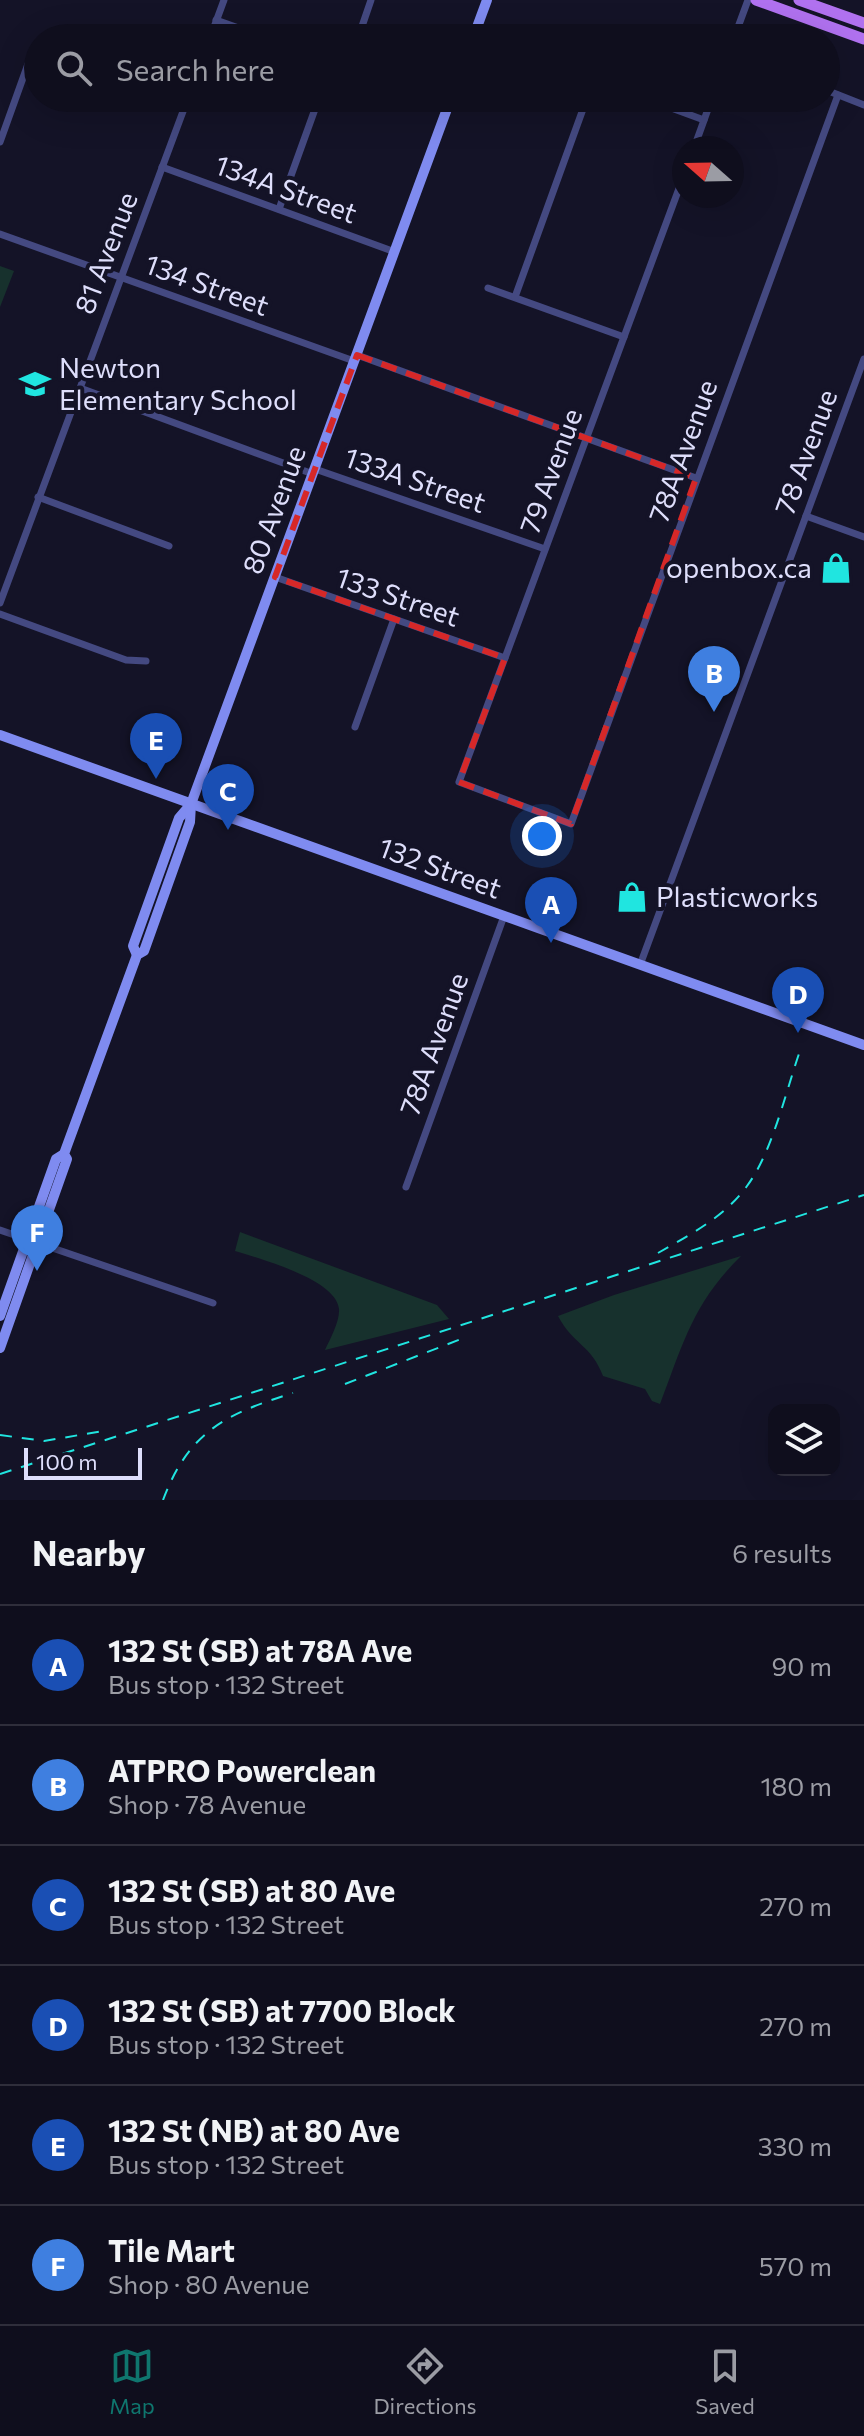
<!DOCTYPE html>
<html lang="en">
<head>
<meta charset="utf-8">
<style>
  :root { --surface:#0f0e1d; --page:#181726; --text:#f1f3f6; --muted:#9b9ca4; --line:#2f2e3b; --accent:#0f766e }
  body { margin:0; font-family:Commissioner,sans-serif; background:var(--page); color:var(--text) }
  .controls { position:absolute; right:24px; bottom:24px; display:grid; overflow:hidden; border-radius:16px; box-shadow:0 8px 32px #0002 }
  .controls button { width:72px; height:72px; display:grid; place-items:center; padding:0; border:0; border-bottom:2px solid var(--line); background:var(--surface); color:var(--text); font:40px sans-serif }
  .compass { position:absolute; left:672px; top:136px; width:72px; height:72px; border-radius:50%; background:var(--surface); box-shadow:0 8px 32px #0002; rotate:290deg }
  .scale { position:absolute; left:24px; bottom:20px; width:118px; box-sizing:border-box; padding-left:8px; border:4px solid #dedefb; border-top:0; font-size:22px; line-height:28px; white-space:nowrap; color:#dedefb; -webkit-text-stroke:6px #141327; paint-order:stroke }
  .you { position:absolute; left:542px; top:836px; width:28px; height:28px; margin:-20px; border:6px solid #fff; border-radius:50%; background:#1a73e8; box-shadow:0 0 0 12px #1a73e833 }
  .badge { display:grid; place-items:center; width:52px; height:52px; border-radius:50%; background:var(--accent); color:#fff; font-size:26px; font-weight:700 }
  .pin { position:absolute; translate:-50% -66px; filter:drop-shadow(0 2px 4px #0008) }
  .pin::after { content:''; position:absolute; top:42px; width:28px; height:24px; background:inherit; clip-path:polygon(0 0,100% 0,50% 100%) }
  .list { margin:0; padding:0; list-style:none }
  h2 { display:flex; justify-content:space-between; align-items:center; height:104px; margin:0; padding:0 32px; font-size:34px }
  h2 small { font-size:26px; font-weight:400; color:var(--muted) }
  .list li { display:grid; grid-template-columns:52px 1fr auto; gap:24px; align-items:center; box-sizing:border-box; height:120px; padding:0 32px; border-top:2px solid var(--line) }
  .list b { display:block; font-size:30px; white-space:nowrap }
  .list p { margin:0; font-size:26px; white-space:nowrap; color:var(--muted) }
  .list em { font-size:26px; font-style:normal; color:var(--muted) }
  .icon { flex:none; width:44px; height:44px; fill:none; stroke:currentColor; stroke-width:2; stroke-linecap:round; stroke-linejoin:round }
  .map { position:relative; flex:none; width:864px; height:1500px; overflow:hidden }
  .search { position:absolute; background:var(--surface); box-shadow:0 8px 32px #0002; left:24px; right:24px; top:24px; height:88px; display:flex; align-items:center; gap:20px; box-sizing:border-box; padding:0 28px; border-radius:44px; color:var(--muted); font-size:30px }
  .sheet { height:824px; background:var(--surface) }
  nav { display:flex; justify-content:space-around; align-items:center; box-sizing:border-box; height:112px; border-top:2px solid var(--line); background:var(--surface); font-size:22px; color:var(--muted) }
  nav a { display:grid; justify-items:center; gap:4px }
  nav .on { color:var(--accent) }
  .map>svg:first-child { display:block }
  .green { fill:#17312d }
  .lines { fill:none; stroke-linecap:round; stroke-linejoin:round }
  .minor { stroke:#444981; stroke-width:7 }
  .secondary { stroke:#7f8bf0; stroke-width:10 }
  .primary { stroke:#b071ef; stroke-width:11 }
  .rail { stroke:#20e5e0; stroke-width:2; stroke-dasharray:12 10; stroke-linecap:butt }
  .marked { fill:none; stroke:#d62828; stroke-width:6; stroke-dasharray:16 10; stroke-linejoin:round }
  .labels { text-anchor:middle; stroke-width:8; stroke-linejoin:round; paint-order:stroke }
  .street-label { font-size:28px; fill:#dedefb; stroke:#141327 }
  .poi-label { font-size:28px; fill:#dedefb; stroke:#141327; text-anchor:start }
</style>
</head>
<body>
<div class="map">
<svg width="864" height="1500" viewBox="0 0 864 1500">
  <rect width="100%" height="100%" fill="#141327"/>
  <g class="green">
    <polygon points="0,266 14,271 0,307"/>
    <path d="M 240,1232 L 437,1305 L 449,1319 L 325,1350 C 330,1339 340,1321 339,1309 C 336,1279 260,1259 235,1251 Z"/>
    <path d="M 741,1256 C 693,1303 683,1344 660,1404 L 652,1401 L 645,1389 L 603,1376 C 591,1344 573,1345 558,1316 L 614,1295 Z"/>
  </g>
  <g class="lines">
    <g class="minor">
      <polyline points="216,20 267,38"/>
      <polyline points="210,38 224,0"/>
      <polyline points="358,38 371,0"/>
      <polyline points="734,38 748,0"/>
      <polyline points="826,90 864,105"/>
      <polyline points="644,98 704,120"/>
      <polyline points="0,142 28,64"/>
      <polyline points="694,148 712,98"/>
      <polyline points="162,167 395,252"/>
      <polyline points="684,175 459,782 571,824 838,95"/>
      <polyline points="279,209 319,98"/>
      <polyline points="0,234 354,361"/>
      <polyline points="488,288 624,337"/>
      <polyline points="515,297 587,98"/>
      <polyline points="357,355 696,478"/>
      <polyline points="80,388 313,474"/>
      <polyline points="315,469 545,549"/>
      <polyline points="38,497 169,546"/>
      <polyline points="806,516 864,537"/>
      <polyline points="275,577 505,658"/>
      <polyline points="0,603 188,98"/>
      <polyline points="0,614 126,660 146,661"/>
      <polyline points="355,727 394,619"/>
      <polyline points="640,965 864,359"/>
      <polyline points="406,1187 504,916"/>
      <polyline points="0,1230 213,1303"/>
    </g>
    <g class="secondary">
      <polyline points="473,38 487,0"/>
      <polyline points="0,735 864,1045"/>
      <polyline points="137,955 133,946 179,818 191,804"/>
      <polyline points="0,1316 56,1159 64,1154"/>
      <polyline points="0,1348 67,1159 64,1154 137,955 144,951 190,822 191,804 451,98"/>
    </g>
    <g class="primary">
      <polyline points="756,0 864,39"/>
      <polyline points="799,0 864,23"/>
    </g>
    <g class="rail">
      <path d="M 658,1253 C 689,1235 725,1217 747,1186 C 773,1151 786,1090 801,1048"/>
      <polyline points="345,1384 461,1339"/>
      <polyline points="0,1435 44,1441 103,1431"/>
      <polyline points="0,1474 864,1195"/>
      <path d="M 163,1500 C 189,1431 226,1414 293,1393"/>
    </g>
  </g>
  <path class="marked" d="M 357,355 L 696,478 L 571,824 L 459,782 L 505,658 L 275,577 Z"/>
  <defs>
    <symbol id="school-bare" viewBox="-9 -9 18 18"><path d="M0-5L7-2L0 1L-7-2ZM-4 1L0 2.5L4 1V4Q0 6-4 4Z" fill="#20e5e0" stroke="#141327" stroke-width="2.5" paint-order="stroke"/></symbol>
    <symbol id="shop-bare" viewBox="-9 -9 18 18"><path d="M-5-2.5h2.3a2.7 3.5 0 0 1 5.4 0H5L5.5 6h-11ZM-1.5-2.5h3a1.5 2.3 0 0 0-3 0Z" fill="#20e5e0" stroke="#141327" stroke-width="2.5" paint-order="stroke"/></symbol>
  </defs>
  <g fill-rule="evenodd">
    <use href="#school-bare" x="13" y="362" width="44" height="44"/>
    <use href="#shop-bare" x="814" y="546" width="44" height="44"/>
    <use href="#shop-bare" x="610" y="875" width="44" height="44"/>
  </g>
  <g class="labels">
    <g class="street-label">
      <text transform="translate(286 189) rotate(20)" y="10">134A Street</text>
      <text transform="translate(106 253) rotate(-69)" y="10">81 Avenue</text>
      <text transform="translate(207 285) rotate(20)" y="10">134 Street</text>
      <text transform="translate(683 451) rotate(-70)" y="10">78A Avenue</text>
      <text transform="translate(806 452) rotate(-70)" y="10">78 Avenue</text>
      <text transform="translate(551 471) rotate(-70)" y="10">79 Avenue</text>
      <text transform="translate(415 480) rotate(19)" y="10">133A Street</text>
      <text transform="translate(274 510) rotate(-70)" y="10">80 Avenue</text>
      <text transform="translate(398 597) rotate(19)" y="10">133 Street</text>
      <text transform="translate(440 868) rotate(20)" y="10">132 Street</text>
      <text transform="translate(434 1044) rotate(-70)" y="10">78A Avenue</text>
    </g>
    <g class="poi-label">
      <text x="59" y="378">Newton<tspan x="59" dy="32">Elementary School</tspan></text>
      <text x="812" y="578" text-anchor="end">openbox.ca</text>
      <text x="656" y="907">Plasticworks</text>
    </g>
  </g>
</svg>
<div class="controls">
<button><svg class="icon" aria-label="layers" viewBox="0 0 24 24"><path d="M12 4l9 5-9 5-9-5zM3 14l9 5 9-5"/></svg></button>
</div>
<svg class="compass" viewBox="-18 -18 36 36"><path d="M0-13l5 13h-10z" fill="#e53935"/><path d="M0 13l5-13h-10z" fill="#9b9ca4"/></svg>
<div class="scale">100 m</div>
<div class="you"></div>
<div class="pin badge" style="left:551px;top:943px;background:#1a4fb4">A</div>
<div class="pin badge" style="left:714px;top:712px;background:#3f7fe0">B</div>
<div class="pin badge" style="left:228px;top:830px;background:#1a4fb4">C</div>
<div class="pin badge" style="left:798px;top:1033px;background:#1a4fb4">D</div>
<div class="pin badge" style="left:156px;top:779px;background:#1a4fb4">E</div>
<div class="pin badge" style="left:37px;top:1271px;background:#3f7fe0">F</div>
<div class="search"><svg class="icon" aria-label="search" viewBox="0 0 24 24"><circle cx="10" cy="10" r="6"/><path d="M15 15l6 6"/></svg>Search here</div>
</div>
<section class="sheet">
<h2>Nearby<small>6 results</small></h2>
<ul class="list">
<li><span class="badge" style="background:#1a4fb4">A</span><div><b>132 St (SB) at 78A Ave</b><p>Bus stop · 132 Street</p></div><em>90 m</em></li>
<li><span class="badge" style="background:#3f7fe0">B</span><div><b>ATPRO Powerclean</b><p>Shop · 78 Avenue</p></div><em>180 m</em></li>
<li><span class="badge" style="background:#1a4fb4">C</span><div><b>132 St (SB) at 80 Ave</b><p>Bus stop · 132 Street</p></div><em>270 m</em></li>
<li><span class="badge" style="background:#1a4fb4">D</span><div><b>132 St (SB) at 7700 Block</b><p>Bus stop · 132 Street</p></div><em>270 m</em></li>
<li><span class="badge" style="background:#1a4fb4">E</span><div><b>132 St (NB) at 80 Ave</b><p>Bus stop · 132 Street</p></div><em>330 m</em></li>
<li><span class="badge" style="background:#3f7fe0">F</span><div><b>Tile Mart</b><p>Shop · 80 Avenue</p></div><em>570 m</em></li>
</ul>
</section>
<nav>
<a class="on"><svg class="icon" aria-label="map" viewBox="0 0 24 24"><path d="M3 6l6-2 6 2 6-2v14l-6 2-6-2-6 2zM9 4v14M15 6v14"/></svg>Map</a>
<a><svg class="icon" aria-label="directions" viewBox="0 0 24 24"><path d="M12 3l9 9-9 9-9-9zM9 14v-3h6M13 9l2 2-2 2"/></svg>Directions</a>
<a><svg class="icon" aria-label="saved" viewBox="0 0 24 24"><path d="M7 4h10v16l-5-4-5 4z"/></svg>Saved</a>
</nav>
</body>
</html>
